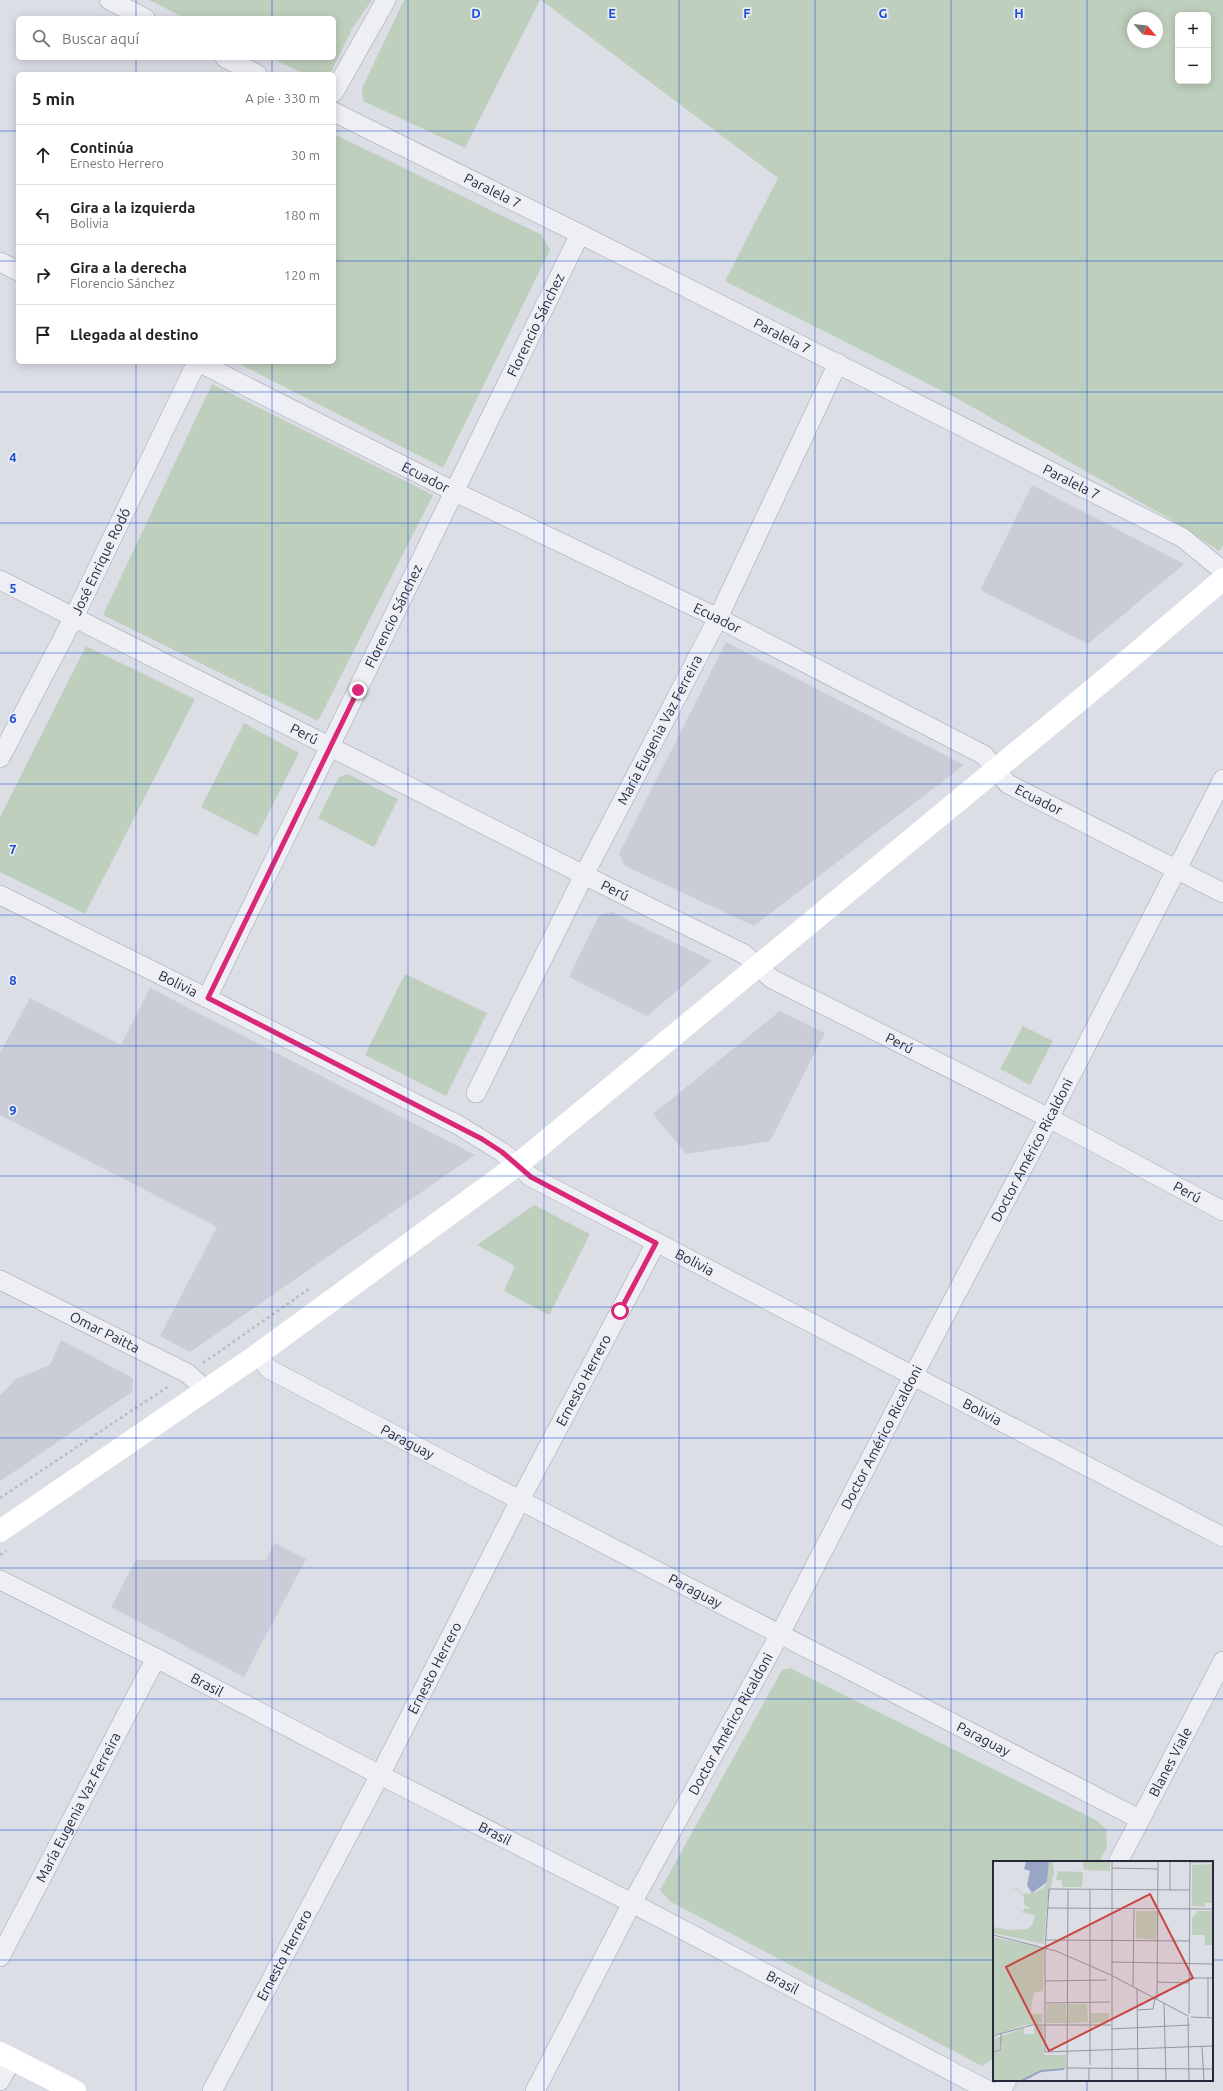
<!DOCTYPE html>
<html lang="es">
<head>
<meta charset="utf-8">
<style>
  :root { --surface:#fff; --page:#f6f6f6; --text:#222; --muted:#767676; --line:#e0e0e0 }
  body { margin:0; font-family:Ubuntu,sans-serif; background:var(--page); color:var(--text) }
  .controls { position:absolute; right:12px; top:12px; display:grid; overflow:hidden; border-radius:6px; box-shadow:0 2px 10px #0003 }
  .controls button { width:36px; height:36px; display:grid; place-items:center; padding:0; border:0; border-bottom:1px solid var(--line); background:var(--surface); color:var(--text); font:20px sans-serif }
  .compass { position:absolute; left:1127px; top:12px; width:36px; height:36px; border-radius:50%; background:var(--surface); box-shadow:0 2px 10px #0003; rotate:117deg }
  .stop { position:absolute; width:12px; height:12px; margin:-9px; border:3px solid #db2777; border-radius:50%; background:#fff }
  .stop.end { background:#db2777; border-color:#fff; box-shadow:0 1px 4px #0008 }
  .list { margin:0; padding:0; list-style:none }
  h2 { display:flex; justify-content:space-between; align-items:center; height:52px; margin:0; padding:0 16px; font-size:17px }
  h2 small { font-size:13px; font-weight:400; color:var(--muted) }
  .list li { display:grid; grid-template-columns:26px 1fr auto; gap:12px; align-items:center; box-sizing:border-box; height:60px; padding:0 16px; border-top:1px solid var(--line) }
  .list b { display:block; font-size:15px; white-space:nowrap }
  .list p { margin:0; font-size:13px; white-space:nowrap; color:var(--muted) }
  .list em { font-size:13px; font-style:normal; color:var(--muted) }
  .icon { flex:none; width:22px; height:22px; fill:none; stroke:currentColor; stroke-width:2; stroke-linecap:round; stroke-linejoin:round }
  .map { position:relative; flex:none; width:1223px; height:2091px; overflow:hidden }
  .search { position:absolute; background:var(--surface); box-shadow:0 2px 10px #0003; left:16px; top:16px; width:320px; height:44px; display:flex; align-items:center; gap:10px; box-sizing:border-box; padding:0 14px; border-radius:6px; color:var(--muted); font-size:15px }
  .panel { position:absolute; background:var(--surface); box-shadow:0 2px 10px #0003; left:16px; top:72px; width:320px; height:292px; border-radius:6px }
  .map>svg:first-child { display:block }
  .built { fill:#cacdd7 }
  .green { fill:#bfcfbd; fill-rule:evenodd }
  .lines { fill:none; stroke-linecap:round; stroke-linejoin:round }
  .street-casing { stroke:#a2a4af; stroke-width:20 }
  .path { stroke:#babcc4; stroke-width:2.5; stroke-dasharray:3 3; stroke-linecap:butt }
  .street { stroke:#eeeff4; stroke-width:19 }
  .secondary { stroke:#fff; stroke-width:22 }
  .route { stroke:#db2777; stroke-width:5 }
  .grid { fill:none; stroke:#1d4ed8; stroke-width:1; stroke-opacity:0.55 }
  .labels { text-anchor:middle; stroke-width:3.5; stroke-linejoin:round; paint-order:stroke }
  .street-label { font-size:14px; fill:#262a3b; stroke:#ebedf3 }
  .inset-river { fill:none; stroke:#98a5c5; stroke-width:2 }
  .inset-road { fill:none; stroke:#9396a1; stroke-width:1 }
  .view { fill:#c74844; fill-opacity:0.15; stroke:#c74844; stroke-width:2 }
  .inset-edge { fill:none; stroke:#262a3b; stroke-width:2 }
  .grid-label { font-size:13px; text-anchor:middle; font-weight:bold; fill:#1d4ed8; stroke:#ebedf3; stroke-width:3.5; stroke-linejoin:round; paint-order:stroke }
</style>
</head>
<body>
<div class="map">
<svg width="1223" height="2091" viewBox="0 0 1223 2091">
  <rect width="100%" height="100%" fill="#dcdee5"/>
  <g class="built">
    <polygon points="1032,485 1184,564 1088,644 980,590"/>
    <polygon points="726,642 964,765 754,926 625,866 619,854"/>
    <polygon points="612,912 712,961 647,1016 569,977 599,915"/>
    <polygon points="150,988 475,1155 190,1352 160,1336 217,1227 0,1115 0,1053 30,998 121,1045"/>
    <polygon points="780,1011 825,1033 770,1141 686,1154 653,1114"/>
    <polygon points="61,1340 133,1378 132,1392 0,1481 0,1396 16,1379 50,1365"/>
    <polygon points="275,1543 306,1559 244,1677 111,1607 136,1560 266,1560"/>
  </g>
  <g class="green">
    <polygon points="149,0 372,0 352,29 330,74 305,74 271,58 334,58 334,18 185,18"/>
    <polygon points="404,0 540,0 465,148 363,101 362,88"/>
    <path d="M 541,0 L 1223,0 L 1223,545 L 1219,551 L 1177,523 L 958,399 L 725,281 L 778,178 ZM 1178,15 L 1208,15 L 1208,81 L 1178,81 ZM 1133,18 L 1157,18 L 1157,42 L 1133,42 Z"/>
    <polygon points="336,135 542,235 550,250 443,468 236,362 334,362 334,139"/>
    <polygon points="212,384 433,495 318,721 103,615"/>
    <polygon points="86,646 195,699 85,914 0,872 0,817"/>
    <polygon points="244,723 299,753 257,836 201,807"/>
    <polygon points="348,774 398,799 374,847 318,818 339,777"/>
    <polygon points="405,974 487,1013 446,1096 365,1055"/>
    <polygon points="1023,1026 1053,1041 1030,1085 1000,1069"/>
    <polygon points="534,1205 590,1234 549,1315 504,1291 515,1266 477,1245"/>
    <polygon points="790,1668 1096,1820 1106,1829 1107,1847 1099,1862 994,1862 994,2058 982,2066 671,1902 660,1890 782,1670"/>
  </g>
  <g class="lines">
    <defs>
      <g id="street">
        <polyline points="109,0 145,18"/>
        <polyline points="225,58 257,74"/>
        <polyline points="334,92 386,0"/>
        <path id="s1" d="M 334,112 L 580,234 L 1183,538 L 1223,571"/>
        <polyline points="0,262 18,271"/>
        <path id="s2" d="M 198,362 L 455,492 L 718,618 L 984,755 L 1008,784 L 1223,893"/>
        <path id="s3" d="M 0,580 L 584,875 L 744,954 L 772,979 L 1049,1118 L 1223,1211"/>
        <path id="s4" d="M 0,758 L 74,617 L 197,362"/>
        <path id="s5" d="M 0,895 L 207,998 L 458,1125 L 502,1152 L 531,1177 L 1223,1537"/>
        <path id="s6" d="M 207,998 L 580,234"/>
        <path id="s7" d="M 476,1093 L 584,875 L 718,618 L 838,363"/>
        <path id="s8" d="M 0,1280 L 187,1373 L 206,1390"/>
        <path id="s9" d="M 257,1355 L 269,1369 C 558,1522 849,1669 1139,1819"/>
        <path id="s10" d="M 0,1580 L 156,1658 L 380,1775 L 632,1903 L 989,2091"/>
        <path id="s11" d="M 1118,1862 L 1223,1661"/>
        <path id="s12" d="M 0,1957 L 156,1658"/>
        <polyline points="0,2081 12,2059"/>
        <path id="s13" d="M 212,2091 L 380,1775 L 519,1502 L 656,1243"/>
        <path id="s14" d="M 535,2091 L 632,1903 L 780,1634 L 913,1376 L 1049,1118 L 1223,779"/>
        <polyline points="1001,2091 1007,2080"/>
      </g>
    </defs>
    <use href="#street" class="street-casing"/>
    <g class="path">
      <polyline points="203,1363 309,1289"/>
      <polyline points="0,1498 169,1386"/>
      <polyline points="0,1555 6,1551"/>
    </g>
    <use href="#street" class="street"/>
    <g class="secondary">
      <polyline points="0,1531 257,1355 517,1165 1114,672 1223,579"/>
      <polyline points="0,2053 75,2091"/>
    </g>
  </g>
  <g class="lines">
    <polyline class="route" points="358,690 208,998 482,1139 502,1152 531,1177 656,1243 620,1311"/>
  </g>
  <path class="grid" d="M 136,0 L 136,18M 272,0 L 272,18M 408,0 L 408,2091M 544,0 L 544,2091M 679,0 L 679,2091M 815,0 L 815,2091M 951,0 L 951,2091M 1087,0 L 1087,1862M 136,58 L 136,74M 272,58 L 272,74M 0,131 L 18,131M 334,131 L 1223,131M 0,261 L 18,261M 334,261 L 1223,261M 136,362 L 136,2091M 272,362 L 272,2091M 0,392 L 1223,392M 0,523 L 1223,523M 0,653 L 1223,653M 0,784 L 1223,784M 0,915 L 1223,915M 0,1046 L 1223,1046M 0,1176 L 1223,1176M 0,1307 L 1223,1307M 0,1438 L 1223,1438M 0,1568 L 1223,1568M 0,1699 L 1223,1699M 0,1830 L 1223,1830M 0,1960 L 994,1960M 1212,1960 L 1223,1960M 1087,2080 L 1087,2091"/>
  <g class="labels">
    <g class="street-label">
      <text dy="5" stroke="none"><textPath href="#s1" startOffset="177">Paralela 7</textPath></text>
      <text dy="5" stroke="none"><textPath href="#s6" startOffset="749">Florencio Sánchez</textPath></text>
      <text dy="5" stroke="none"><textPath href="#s1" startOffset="501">Paralela 7</textPath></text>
      <text dy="5" stroke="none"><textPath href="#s2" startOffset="255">Ecuador</textPath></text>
      <text dy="5" stroke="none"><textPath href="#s1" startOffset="825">Paralela 7</textPath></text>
      <text dy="5" stroke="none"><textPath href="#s4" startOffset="221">José Enrique Rodó</textPath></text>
      <text dy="5" stroke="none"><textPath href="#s6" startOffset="425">Florencio Sánchez</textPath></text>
      <text dy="5" stroke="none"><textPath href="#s2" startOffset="579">Ecuador</textPath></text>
      <text dy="5" stroke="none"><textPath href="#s7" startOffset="407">María Eugenia Vaz Ferreira</textPath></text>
      <text dy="5" stroke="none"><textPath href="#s3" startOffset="341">Perú</textPath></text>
      <text dy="5" stroke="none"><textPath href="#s2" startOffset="951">Ecuador</textPath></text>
      <text dy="5" stroke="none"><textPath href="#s3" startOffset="689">Perú</textPath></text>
      <text dy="5" stroke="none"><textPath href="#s5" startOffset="199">Bolivia</textPath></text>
      <text dy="5" stroke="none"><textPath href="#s3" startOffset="1013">Perú</textPath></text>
      <text dy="5" stroke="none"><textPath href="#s14" startOffset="1064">Doctor Américo Ricaldoni</textPath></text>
      <text dy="5" stroke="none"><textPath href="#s3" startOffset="1337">Perú</textPath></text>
      <text dy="5" stroke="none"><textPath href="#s5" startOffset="787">Bolivia</textPath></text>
      <text dy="5" stroke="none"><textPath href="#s8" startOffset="117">Omar Paitta</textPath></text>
      <text dy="5" stroke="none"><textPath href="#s13" startOffset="802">Ernesto Herrero</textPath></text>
      <text dy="5" stroke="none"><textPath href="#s5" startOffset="1111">Bolivia</textPath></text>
      <text dy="5" stroke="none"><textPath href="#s14" startOffset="740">Doctor Américo Ricaldoni</textPath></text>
      <text dy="5" stroke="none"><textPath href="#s9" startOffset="175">Paraguay</textPath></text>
      <text dy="5" stroke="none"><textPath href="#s9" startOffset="499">Paraguay</textPath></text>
      <text dy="5" stroke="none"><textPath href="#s13" startOffset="478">Ernesto Herrero</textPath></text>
      <text dy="5" stroke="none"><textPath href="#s10" startOffset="232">Brasil</textPath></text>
      <text dy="5" stroke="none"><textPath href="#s14" startOffset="416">Doctor Américo Ricaldoni</textPath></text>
      <text dy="5" stroke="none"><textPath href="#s9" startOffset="823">Paraguay</textPath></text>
      <text dy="5" stroke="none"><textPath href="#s11" startOffset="113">Blanes Viale</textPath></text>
      <text dy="5" stroke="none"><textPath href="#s12" startOffset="169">María Eugenia Vaz Ferreira</textPath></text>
      <text dy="5" stroke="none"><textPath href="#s10" startOffset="556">Brasil</textPath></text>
      <text dy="5" stroke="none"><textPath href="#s13" startOffset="154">Ernesto Herrero</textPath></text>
      <text dy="5" stroke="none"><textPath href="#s10" startOffset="880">Brasil</textPath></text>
    </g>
  </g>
  <g transform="translate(993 1861)">
    <rect width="220" height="220" fill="#dcdee5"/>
    <path d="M 56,0 L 60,0 L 61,12 L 54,42 L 51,83 L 0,72 L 0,66 L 17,69 L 34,68 L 39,64 L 43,52 L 41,54 L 27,51 L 31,50 L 31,46 L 33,48 L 38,48 L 31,44 L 31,35 L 24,28 L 14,30 L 24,27 L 30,33 L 41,32 L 50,27 L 54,22 ZM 89,0 L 117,0 L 117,10 L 91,9 ZM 220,3 L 220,42 L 212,42 L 212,46 L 199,45 L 199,4 ZM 65,10 L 90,11 L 89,26 L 69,26 L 69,19 L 63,19 ZM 143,50 L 164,50 L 163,79 L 143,77 ZM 205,50 L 220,50 L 220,84 L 212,84 L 212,74 L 199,74 L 199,57 ZM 0,76 L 51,87 L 50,130 L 41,131 L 37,153 L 50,153 L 49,162 L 32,164 L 0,175 ZM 54,143 L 73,143 L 73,162 L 53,162 ZM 75,143 L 94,143 L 95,161 L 75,162 ZM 97,152 L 116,152 L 116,161 L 97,162 ZM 41,164 L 50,165 L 51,194 L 73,194 L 73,208 L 46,211 L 38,217 L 27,220 L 0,220 L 0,192 L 8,190 L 10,186 L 9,178 L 8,188 L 0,191 L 0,178 L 31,167 L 31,173 L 41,173 Z" fill="#bfcfbd"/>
    <path d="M 33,0 L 56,0 L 54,21 L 39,32 L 34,24 L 37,10 L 31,8 Z" fill="#98a5c5"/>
    <path class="inset-river" d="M 28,220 L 48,210 L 71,208"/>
    <path class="inset-road" d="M 197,1 L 220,1M 119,7 L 165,8M 177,29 L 177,0M 197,29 L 56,28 L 52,90 L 52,191 L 220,185M 54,47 L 220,48M 0,74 L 63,90 L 118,114 L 195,155M 53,79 L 197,80M 118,101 L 220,103M 197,117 L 220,117M 215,117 L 215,156M 52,120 L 114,119M 164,121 L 197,122M 140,125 L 141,48M 144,127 L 145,220M 164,138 L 165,0M 52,142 L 117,141M 171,142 L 173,220M 144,149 L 160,148 L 162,137M 196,153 L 197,0M 195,156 L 196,220M 198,156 L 220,157M 118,168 L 197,164M 0,177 L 3,174 L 39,164 L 118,164M 209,186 L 211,220M 0,191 L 8,189 L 8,173M 97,204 L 97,28M 74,207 L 220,208M 96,207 L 96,220M 74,220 L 75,28M 119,220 L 119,0"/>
    <path class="view" d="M 157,33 L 200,117 L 56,190 L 13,106 Z"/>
    <rect width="220" height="220" class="inset-edge"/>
  </g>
  <g class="grid-label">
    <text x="476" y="18">D</text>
    <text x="612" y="18">E</text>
    <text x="747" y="18">F</text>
    <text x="883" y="18">G</text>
    <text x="1019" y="18">H</text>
    <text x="13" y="462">4</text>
    <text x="13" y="593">5</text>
    <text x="13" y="723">6</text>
    <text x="13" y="854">7</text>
    <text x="13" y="985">8</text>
    <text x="13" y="1115">9</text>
  </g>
</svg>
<div class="controls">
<button>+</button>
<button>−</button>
</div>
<svg class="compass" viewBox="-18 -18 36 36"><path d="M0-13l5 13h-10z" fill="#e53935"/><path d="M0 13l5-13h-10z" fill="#767676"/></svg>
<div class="stop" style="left:620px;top:1311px"></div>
<div class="stop end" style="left:358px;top:690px"></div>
<div class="search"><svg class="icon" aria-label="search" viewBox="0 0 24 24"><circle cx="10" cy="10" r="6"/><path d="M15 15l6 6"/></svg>Buscar aquí</div>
<section class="panel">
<h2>5 min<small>A pie · 330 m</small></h2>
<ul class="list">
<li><svg class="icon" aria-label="ahead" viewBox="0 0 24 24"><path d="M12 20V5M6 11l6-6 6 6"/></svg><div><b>Continúa</b><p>Ernesto Herrero</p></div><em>30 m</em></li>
<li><svg class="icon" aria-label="left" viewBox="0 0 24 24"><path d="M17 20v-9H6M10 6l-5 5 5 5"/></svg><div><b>Gira a la izquierda</b><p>Bolivia</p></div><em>180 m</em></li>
<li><svg class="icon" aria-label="right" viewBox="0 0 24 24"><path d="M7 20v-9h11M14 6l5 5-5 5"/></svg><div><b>Gira a la derecha</b><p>Florencio Sánchez</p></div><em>120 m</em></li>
<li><svg class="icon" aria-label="arrive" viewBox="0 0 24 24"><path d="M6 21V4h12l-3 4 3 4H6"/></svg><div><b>Llegada al destino</b></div></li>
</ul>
</section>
</div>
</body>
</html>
